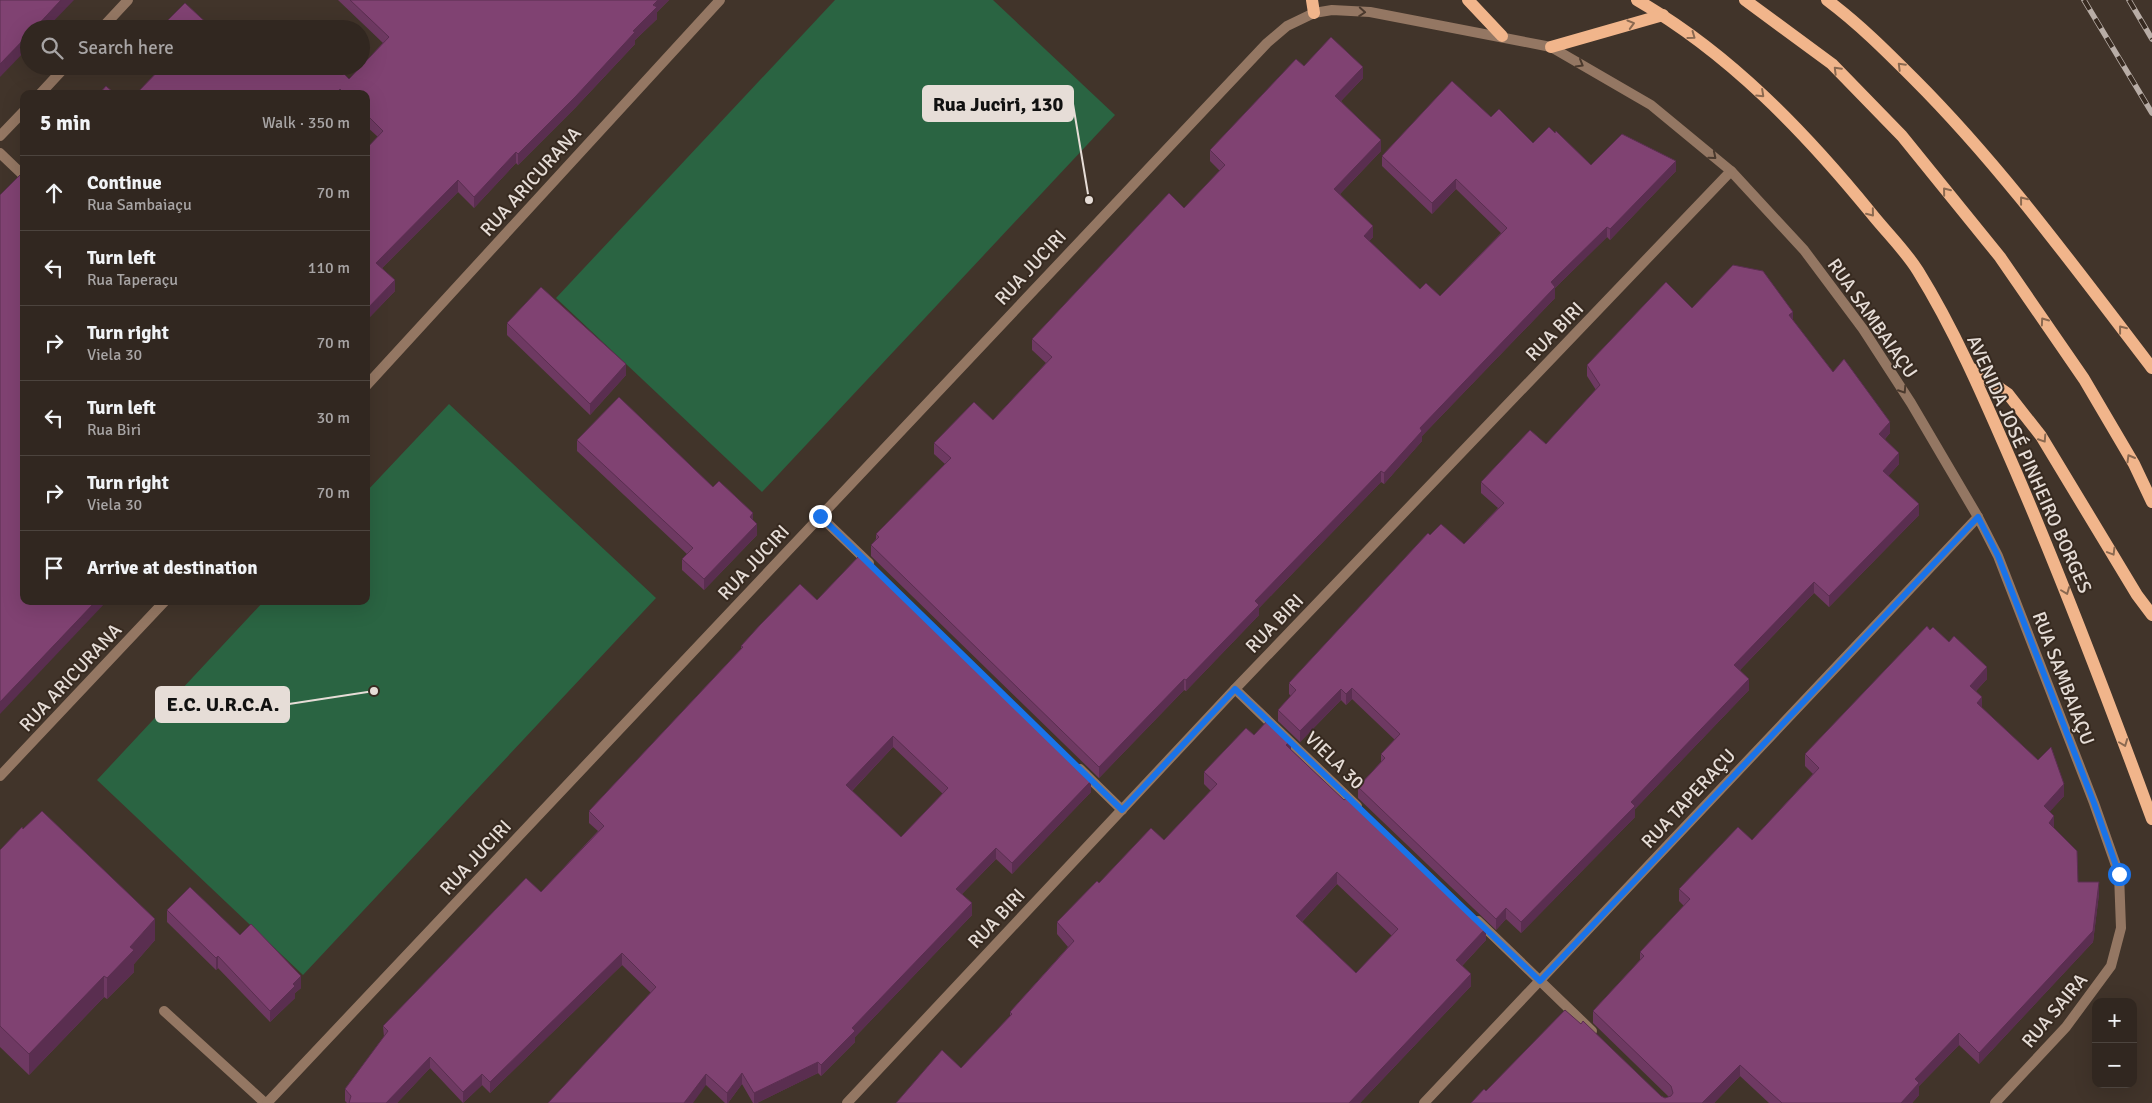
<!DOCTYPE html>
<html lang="en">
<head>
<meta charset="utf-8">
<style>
  :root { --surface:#312720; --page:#3d332d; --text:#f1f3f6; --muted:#a8a5a5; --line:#4c443e }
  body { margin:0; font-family:Signika,sans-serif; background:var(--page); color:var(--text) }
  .controls { position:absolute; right:15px; bottom:15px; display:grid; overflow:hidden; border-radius:10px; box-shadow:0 5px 20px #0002 }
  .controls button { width:45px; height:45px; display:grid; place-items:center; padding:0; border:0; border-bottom:1px solid var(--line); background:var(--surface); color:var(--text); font:25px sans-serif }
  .stop { position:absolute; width:15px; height:15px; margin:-11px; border:4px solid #1a73e8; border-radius:50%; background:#fff }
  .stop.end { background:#1a73e8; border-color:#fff; box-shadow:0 1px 5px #0008 }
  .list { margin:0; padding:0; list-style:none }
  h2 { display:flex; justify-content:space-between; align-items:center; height:65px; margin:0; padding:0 20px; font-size:21px }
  h2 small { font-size:16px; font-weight:400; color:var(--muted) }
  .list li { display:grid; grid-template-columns:32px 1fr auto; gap:15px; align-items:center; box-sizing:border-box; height:75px; padding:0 20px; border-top:1px solid var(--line) }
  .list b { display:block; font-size:19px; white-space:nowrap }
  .list p { margin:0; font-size:16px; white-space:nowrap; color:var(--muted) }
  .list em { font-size:16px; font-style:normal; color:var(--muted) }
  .icon { flex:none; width:28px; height:28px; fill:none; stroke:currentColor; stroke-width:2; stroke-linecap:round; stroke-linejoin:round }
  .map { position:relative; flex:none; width:2152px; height:1103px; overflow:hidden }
  .search { position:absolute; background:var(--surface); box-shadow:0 5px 20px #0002; left:20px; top:20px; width:350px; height:55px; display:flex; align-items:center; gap:12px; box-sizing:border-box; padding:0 18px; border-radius:28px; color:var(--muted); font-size:19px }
  .panel { position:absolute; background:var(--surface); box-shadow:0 5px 20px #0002; left:20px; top:90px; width:350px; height:515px; border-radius:10px }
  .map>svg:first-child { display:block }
  .green { fill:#2a6442 }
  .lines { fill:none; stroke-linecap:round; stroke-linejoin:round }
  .lane { stroke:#947763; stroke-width:10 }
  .street { stroke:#947763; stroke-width:10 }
  .primary { stroke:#f1b58b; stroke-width:12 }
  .rail-casing { stroke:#b8ada6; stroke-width:5.5 }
  .rail { stroke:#372a20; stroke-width:4; stroke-dasharray:11; stroke-linecap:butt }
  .wall { fill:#6e3962; fill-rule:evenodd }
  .shaded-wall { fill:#5a2e50 }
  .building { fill:#804272; stroke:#5a2e50; fill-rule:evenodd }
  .oneway { stroke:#4a392d }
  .oneway2 { stroke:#8b6950 }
  .route { stroke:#1a73e8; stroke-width:6 }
  .labels { text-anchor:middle; stroke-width:4; stroke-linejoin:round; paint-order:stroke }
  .street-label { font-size:19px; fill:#e6ddd7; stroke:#372a20 }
  .leader { fill:none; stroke:#e6ddd7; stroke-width:2 }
  .callout-dot { fill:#e6ddd7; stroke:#372a20; stroke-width:2 }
  .callout { fill:#e6ddd7; stroke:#e6ddd7; stroke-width:2 }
  .callout-label { font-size:20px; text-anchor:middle; font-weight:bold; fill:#111 }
</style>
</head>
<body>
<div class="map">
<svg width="2152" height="1103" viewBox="0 0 2152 1103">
  <rect width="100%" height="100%" fill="#41342a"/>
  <g class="green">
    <polygon points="835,0 993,0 1115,115 762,492 556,298"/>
    <polygon points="449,404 656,598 303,975 97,780 264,601 366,601 366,492"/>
  </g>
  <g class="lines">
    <g class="lane">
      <polyline points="820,516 869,563"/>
      <polyline points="1235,689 1357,806"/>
      <polyline points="1080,769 1122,810"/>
      <polyline points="1478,921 1592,1031"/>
      <polyline points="164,1011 265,1103"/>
    </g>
    <g class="street">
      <polyline points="101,29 128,0"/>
      <polyline points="40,94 66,66"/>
      <polyline points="0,136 24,111"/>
      <polyline points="0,153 24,176"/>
      <polyline points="366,386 720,0"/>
      <polyline points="0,776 165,601"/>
      <polyline points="267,1103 1267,43 1287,26 1314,13 1332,10 1370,12 1551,47 1651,105 1731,171 1804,250 1863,329 1911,403 1978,517 1998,556 2094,803 2119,874 2121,928 2111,966 2066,1027 1995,1103"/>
      <polyline points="847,1103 1235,689 1731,171"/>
      <polyline points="1424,1103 1978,517"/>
    </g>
    <g class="primary">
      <polyline points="1312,0 1314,13"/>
      <polyline points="1468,0 1502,36"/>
      <path d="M 1637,0 C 1729,53 1804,131 1871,213 C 1886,232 1905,250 1918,271 C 1957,334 1986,403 2016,472 C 2065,586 2109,702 2152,819"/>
      <polyline points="1745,0 1832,64 1902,136 2000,257 2084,379 2134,464 2152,502"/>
      <path d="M 1827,0 C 1859,24 1885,50 1914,79 C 2002,167 2076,269 2152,368"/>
      <polyline points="1551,47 1663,15"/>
      <polyline points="1972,369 2008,394 2041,436 2137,595 2152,615"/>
    </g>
    <defs>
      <g id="rail">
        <polyline points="2084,0 2152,113"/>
        <polyline points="2129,0 2152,39"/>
      </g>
    </defs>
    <use href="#rail" class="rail-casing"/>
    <use href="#rail" class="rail"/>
  </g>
  <g class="wall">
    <polygon points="338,0 669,0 657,12 657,19 635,40 635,44 576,107 518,165 516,163 474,208 458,192 382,268 395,291 366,321 366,149 378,137 366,126 366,94 136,94 160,69 158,66 269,66 274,70 349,79 383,43"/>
    <polygon points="1304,66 1363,78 1341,101 1381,151 1340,194 1373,237 1369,241 1420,289 1440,296 1501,233 1456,189 1432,214 1382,166 1382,156 1491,117 1533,143 1591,165 1676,171 1610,240 1607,237 1555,288 1555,298 1422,436 1422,441 1384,484 1381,482 1259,608 1259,615 1186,691 1184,690 1099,778 871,556 871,545 876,539 876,534 945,464 934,454 934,443 993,420 1046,363 1032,350 1032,339 1184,208 1220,171 1210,161 1210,150"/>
    <polygon points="1692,308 1793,321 1833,372 1890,433 1885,439 1899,464 1888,476 1919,515 1829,607 1814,593 1740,670 1749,690 1635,809 1635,817 1521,933 1506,919 1496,930 1358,798 1358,787 1381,762 1381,754 1395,740 1352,699 1346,705 1341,700 1300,742 1278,721 1278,710 1291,696 1289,694 1289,683 1430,535 1464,544 1498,508 1481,493 1481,482 1546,444 1596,390 1587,376 1587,365"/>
    <polygon points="507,323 626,375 590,415 507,335"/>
    <polygon points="577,440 713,487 753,520 757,535 704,590 682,570 682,559 687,554 577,451"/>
    <path d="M 817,600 L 1090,780 L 1091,792 L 1012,874 L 996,859 L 962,894 L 972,915 L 855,1037 L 855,1042 L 821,1076 L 818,1073 L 757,1103 L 753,1103 L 742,1084 L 728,1103 L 725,1103 L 706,1085 L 651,993 L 622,965 L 490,1093 L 482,1085 L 463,1103 L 430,1068 L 397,1103 L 347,1103 L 345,1101 L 345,1089 L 384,1037 L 383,1026 L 541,892 L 598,831 L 589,823 L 589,811 L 741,649 L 741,646 ZM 893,747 L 943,794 L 901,837 L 852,791 Z"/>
    <polygon points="1930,630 1987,679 1976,691 1982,708 2064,796 2049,812 2054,828 2078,882 2099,894 2093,942 1979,1064 1959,1045 1919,1086 1919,1095 1912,1103 1769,1103 1740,1076 1714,1103 1471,1103 1486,1091 1661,1096 1665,1098 1669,1097 1593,1023 1593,1011 1640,960 1640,952 1684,906 1679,901 1679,889 1752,840 1813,774 1805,766 1805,754"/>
    <path d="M 1254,735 L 1291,750 L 1486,940 L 1462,966 L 1471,986 L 1360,1103 L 896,1103 L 961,1068 L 1010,1016 L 1010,1012 L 1068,947 L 1057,934 L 1057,922 L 1099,883 L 1164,840 L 1211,791 L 1204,784 L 1204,772 ZM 1337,884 L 1392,936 L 1356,973 L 1302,922 Z"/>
    <polygon points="0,850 155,940 134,964 134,972 107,999 104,997 29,1075 0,1047"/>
    <polygon points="167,910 240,935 301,988 295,993 295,998 270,1022 218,968 216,970 167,922"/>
  </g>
  <g class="shaded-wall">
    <polygon points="61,0 74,0 46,29 34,29"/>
    <polygon points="658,0 669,0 657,12 657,19 635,40 635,44 576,107 518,165 518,154 633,31"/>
    <polygon points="29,34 29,47 0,77 0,64"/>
    <polygon points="1363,67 1363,78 1335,107 1335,96"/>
    <polygon points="1381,140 1381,151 1334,200 1334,189"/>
    <polygon points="516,152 516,163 474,208 474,197"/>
    <polygon points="1676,161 1676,171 1610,240 1610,229"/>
    <polygon points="1456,179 1456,189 1432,214 1432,203"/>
    <polygon points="458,180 458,192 376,274 376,263"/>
    <polygon points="1373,226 1373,237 1364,247 1364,236"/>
    <polygon points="1607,227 1607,237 1555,288 1555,298 1422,436 1422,441 1384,484 1384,473 1420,428 1551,282"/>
    <polygon points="395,280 395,291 366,321 366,310"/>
    <polygon points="1793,312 1793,323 1789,315"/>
    <polygon points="626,364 626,375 590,415 590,404"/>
    <polygon points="1890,422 1890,433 1879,445 1879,434"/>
    <polygon points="1899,453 1899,464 1883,482 1883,471"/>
    <polygon points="1381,471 1381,482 1259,608 1259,615 1186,691 1186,680 1255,601"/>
    <polygon points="1919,504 1919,515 1829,607 1829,596"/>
    <polygon points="753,513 753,524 750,517"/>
    <polygon points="757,524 757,535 704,590 704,579"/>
    <polygon points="1814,582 1814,593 1734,676 1734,665"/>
    <polygon points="96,601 107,601 0,714 0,702"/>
    <polygon points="1987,667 1987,679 1970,697 1970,686"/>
    <polygon points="1184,679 1184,690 1099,778 1099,767"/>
    <polygon points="1749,679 1749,690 1635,809 1635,817 1521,933 1521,922 1631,802"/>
    <polygon points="1352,688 1352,699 1346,705 1346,694"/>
    <polygon points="1341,689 1341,700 1300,742 1300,731"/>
    <polygon points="1982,697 1982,709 1977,703"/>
    <polygon points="893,736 893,747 846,797 846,785"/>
    <polygon points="1291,740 1291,752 1286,745"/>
    <polygon points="1090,777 1090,783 1091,781 1091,792 1012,874 1012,863"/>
    <polygon points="2064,784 2064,796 2044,818 2044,806"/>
    <polygon points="2054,816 2054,828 2049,823"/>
    <polygon points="996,848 996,859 956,900 956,889"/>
    <polygon points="1337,872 1337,884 1296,928 1296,916"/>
    <polygon points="2099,882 2099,894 2093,942 1979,1064 1979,1053"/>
    <polygon points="972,903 972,915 855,1037 855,1042 821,1076 821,1065 852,1028"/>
    <polygon points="1506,908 1506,919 1496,930 1496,919"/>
    <polygon points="155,919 155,940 134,964 134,972 107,999 107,978 130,947"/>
    <polygon points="1486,928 1486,940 1456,972 1456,960"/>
    <polygon points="622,953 622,965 490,1093 490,1082"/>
    <polygon points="218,956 218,968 216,970 216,958"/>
    <polygon points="1471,974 1471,986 1360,1103 1349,1103"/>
    <polygon points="104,976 104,997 29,1075 29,1054"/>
    <polygon points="301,976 301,988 295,993 295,998 270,1022 270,1011 293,984"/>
    <polygon points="1959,1033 1959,1045 1919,1086 1919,1095 1912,1103 1901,1103 1915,1079"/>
    <polygon points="430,1057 430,1068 397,1103 386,1103"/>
    <polygon points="818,1062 818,1073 757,1103 754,1103 754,1093"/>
    <polygon points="1740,1065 1740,1076 1714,1103 1702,1103"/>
    <polygon points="742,1073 742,1084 728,1103 727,1103 727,1093"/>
    <polygon points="482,1074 482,1085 463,1103 463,1092"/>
    <polygon points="706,1074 706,1085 693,1103 684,1103"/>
  </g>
  <g class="building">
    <polygon points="0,0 61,0 34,29 29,29 29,34 0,64"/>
    <polygon points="350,0 658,0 653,5 657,7 633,31 635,32 576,96 518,154 516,152 474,197 458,180 376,263 395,280 366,310 366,149 383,131 366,114 366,94 345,94 340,89 336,94 136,94 163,66 269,66 274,70 277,66 336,66 349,79 389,37"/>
    <polygon points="185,3 213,29 159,29"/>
    <polygon points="1331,37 1363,67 1335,96 1381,140 1334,189 1373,226 1364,236 1420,289 1426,283 1440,296 1507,228 1456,179 1432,203 1382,156 1452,81 1491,117 1499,109 1533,143 1549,127 1555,133 1556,131 1591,165 1622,134 1676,161 1610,229 1607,227 1551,282 1555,287 1420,428 1422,431 1384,473 1381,471 1255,601 1259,605 1186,680 1184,679 1099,767 871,545 879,537 876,534 951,458 934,443 974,402 993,420 1052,357 1032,339 1169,193 1184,208 1225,165 1210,150 1296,59 1304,66"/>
    <polygon points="106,86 115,94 99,94"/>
    <polygon points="24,171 24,601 96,601 0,702 0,195"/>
    <polygon points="1733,265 1763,271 1793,312 1789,315 1833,372 1844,359 1890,422 1879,434 1899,453 1883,471 1919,504 1829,596 1814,582 1734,665 1749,679 1631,802 1635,806 1521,922 1506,908 1496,919 1358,787 1385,758 1381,754 1400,734 1352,688 1346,694 1341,689 1300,731 1278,710 1296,690 1289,683 1428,533 1430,535 1441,524 1464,544 1504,503 1481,482 1530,430 1546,444 1600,385 1587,365 1666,282 1692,308"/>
    <polygon points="541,287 626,364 590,404 507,323"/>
    <polygon points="619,397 713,487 719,481 753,513 750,517 757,524 704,579 682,559 693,548 577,440"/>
    <path d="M 861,554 L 1090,777 L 1088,778 L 1091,781 L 1012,863 L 996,848 L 956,889 L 972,903 L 852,1028 L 855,1031 L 821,1065 L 818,1062 L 754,1093 L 742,1073 L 727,1093 L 706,1074 L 684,1103 L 548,1103 L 656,987 L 622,953 L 490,1082 L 482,1074 L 463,1092 L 430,1057 L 386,1103 L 349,1103 L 351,1096 L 345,1089 L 388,1031 L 383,1026 L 526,878 L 541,892 L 604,826 L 589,811 L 743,647 L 741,646 L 760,625 L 800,584 L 817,600 ZM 893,736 L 948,788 L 901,837 L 846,785 Z"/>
    <polygon points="1927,626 1930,630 1933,627 1949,642 1954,636 1987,667 1970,686 1982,697 1977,703 2038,760 2051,747 2064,784 2044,806 2054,816 2049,823 2077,851 2078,882 2099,882 2093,931 1979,1053 1959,1033 1915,1079 1919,1083 1901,1103 1782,1103 1740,1065 1702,1103 1471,1103 1484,1089 1486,1091 1565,1010 1581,1024 1583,1021 1661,1096 1665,1098 1671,1096 1673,1093 1671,1086 1593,1011 1644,956 1640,952 1690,899 1679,889 1738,827 1752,840 1819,768 1805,754"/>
    <path d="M 1269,719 L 1291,740 L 1286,745 L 1344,800 L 1349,796 L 1486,928 L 1456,960 L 1471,974 L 1349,1103 L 896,1103 L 942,1050 L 961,1068 L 1012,1014 L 1010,1012 L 1074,941 L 1057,922 L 1097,881 L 1099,883 L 1151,828 L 1164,840 L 1217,784 L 1204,772 L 1246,728 L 1254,735 ZM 1337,872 L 1398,929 L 1356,973 L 1296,916 Z"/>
    <polygon points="42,811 155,919 130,947 134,950 107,978 104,976 29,1054 0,1026 0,850 22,827 23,829"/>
    <polygon points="190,887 240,935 251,924 301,976 293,984 295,986 270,1011 218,956 216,958 167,910"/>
  </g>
  <defs><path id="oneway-chevron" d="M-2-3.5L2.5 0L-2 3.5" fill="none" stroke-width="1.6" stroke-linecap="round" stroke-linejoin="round" transform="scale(1.25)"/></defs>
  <g class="oneway">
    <use href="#oneway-chevron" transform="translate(1362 12) rotate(4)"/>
    <use href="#oneway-chevron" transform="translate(1580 64) rotate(30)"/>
    <use href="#oneway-chevron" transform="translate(1713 156) rotate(40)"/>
    <use href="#oneway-chevron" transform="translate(1903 390) rotate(57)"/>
  </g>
  <g class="oneway2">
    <use href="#oneway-chevron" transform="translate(1631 24) rotate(-16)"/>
    <use href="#oneway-chevron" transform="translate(1692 36) rotate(36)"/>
    <use href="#oneway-chevron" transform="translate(1901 66) rotate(-135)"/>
    <use href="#oneway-chevron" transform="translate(1837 70) rotate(-135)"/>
    <use href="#oneway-chevron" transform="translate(1761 94) rotate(43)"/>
    <use href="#oneway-chevron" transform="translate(1946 191) rotate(-129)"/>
    <use href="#oneway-chevron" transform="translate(2023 200) rotate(-128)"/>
    <use href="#oneway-chevron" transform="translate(1871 213) rotate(51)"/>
    <use href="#oneway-chevron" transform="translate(2044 321) rotate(-125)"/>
    <use href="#oneway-chevron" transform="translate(2122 329) rotate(-128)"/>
    <use href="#oneway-chevron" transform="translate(2043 439) rotate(57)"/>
    <use href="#oneway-chevron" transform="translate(2130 458) rotate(-120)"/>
    <use href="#oneway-chevron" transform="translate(2112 552) rotate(59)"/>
    <use href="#oneway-chevron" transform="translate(2066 591) rotate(69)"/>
    <use href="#oneway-chevron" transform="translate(2124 743) rotate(69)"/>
  </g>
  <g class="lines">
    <polyline class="route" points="820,516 1122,810 1235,689 1540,981 1978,517 1998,556 2094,803 2119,874"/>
  </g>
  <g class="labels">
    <g class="street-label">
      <text transform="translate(530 181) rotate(-48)" y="7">RUA ARICURANA</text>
      <text transform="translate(1030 267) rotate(-47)" y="7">RUA JUCIRI</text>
      <text transform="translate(1873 318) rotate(55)" y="7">RUA SAMBAIAÇU</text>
      <text transform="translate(1554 331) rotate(-46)" y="7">RUA BIRI</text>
      <text transform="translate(2030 464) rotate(66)" y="7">AVENIDA JOSÉ PINHEIRO BORGES</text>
      <text transform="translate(753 562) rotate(-47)" y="7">RUA JUCIRI</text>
      <text transform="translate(1274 623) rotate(-46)" y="7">RUA BIRI</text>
      <text transform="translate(70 677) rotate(-47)" y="7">RUA ARICURANA</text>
      <text transform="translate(2064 678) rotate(69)" y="7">RUA SAMBAIAÇU</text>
      <text transform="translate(1335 760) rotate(44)" y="7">VIELA 30</text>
      <text transform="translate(1688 798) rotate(-47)" y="7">RUA TAPERAÇU</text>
      <text transform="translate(475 857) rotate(-47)" y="7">RUA JUCIRI</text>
      <text transform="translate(996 918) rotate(-47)" y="7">RUA BIRI</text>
      <text transform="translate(2054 1010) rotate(-50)" y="7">RUA SAIRA</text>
    </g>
  </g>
  <path class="leader" d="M1089 200L1073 104M374 691L289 704"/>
  <g class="callout-dot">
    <circle cx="1089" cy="200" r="5"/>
    <circle cx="374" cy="691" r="5"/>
  </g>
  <g class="callout">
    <rect x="923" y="86" width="150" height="35" rx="5"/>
    <rect x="156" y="687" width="133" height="35" rx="5"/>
  </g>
  <g class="callout-label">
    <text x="998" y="111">Rua Juciri, 130</text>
    <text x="223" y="711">E.C. U.R.C.A.</text>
  </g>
</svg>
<div class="controls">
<button>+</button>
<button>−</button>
</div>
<div class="stop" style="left:2119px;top:874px"></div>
<div class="stop end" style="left:820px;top:516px"></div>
<div class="search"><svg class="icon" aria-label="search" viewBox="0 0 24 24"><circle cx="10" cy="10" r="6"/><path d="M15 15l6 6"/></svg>Search here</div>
<section class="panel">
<h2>5 min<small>Walk · 350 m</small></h2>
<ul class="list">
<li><svg class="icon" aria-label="ahead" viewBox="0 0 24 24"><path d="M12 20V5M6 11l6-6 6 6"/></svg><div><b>Continue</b><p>Rua Sambaiaçu</p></div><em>70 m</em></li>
<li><svg class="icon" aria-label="left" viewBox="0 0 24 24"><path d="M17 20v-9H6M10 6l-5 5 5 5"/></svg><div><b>Turn left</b><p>Rua Taperaçu</p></div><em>110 m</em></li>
<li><svg class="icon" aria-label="right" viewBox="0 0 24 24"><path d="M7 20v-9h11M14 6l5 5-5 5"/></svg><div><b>Turn right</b><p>Viela 30</p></div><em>70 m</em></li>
<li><svg class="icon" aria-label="left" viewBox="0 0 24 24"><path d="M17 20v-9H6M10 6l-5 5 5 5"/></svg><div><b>Turn left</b><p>Rua Biri</p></div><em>30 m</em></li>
<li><svg class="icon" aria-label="right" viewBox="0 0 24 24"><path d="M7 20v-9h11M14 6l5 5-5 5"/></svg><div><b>Turn right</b><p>Viela 30</p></div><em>70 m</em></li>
<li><svg class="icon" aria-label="arrive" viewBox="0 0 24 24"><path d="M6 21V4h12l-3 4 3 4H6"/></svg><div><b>Arrive at destination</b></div></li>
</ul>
</section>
</div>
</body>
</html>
